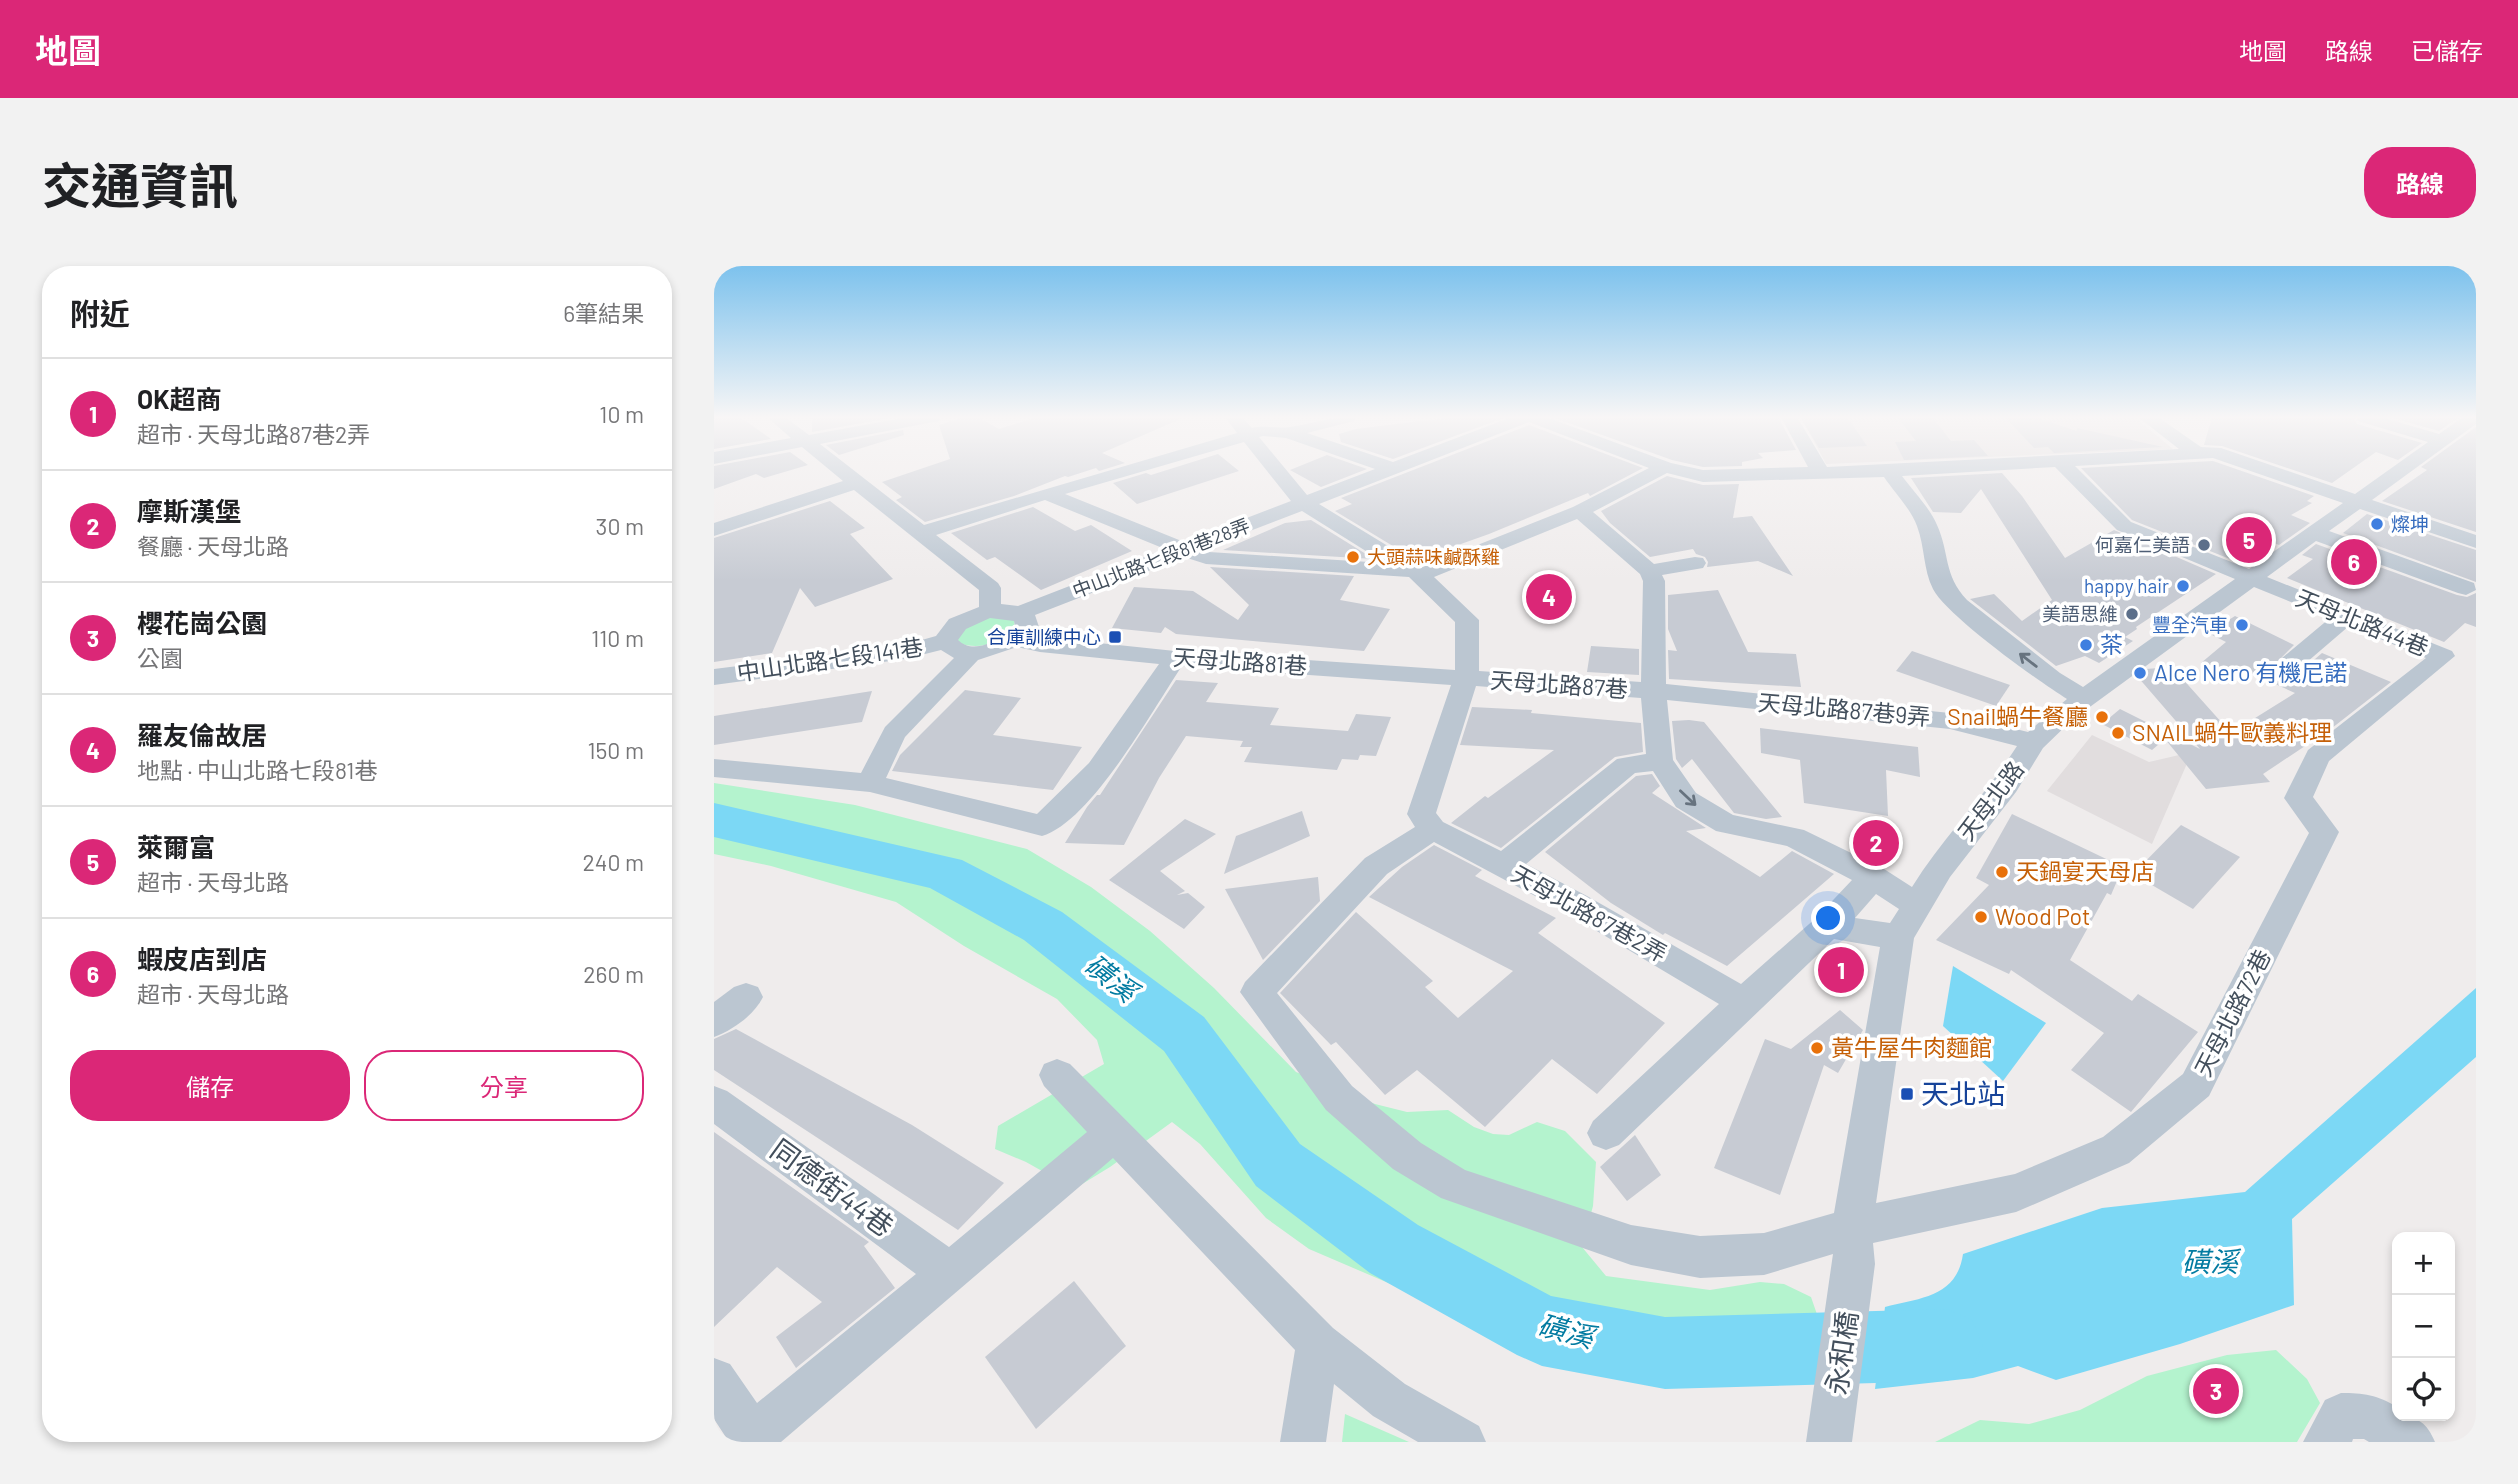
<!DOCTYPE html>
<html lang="zh-TW">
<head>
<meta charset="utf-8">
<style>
  :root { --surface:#fff; --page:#f2f2f2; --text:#202124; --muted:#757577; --line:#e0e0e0; --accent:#db2777 }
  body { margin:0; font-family:Barlow,"Noto Sans TC",sans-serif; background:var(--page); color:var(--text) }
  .controls { position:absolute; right:21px; bottom:21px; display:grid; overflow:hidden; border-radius:14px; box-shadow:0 4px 10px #0003 }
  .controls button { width:63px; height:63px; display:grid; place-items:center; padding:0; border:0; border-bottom:2px solid var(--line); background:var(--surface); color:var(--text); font:35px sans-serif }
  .you { position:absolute; left:1115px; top:653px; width:24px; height:24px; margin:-18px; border:5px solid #fff; border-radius:50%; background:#1a73e8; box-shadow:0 0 0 10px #1a73e833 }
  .badge { display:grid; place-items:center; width:46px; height:46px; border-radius:50%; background:var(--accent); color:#fff; font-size:23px; font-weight:700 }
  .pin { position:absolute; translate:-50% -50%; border:4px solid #fff; box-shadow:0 2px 7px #0006 }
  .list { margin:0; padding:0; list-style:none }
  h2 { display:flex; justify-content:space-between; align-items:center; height:91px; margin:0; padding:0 28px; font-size:30px }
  h2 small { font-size:23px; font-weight:400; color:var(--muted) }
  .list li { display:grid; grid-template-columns:46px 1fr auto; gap:21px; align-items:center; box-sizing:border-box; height:112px; padding:0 28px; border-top:2px solid var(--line) }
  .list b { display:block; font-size:26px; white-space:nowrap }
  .list p { margin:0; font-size:23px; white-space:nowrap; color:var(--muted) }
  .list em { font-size:23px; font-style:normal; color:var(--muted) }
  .actions { display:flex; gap:14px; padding:21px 28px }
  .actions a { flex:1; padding:16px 0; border:2px solid var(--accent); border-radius:28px; text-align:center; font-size:24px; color:var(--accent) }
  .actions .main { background:var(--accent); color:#fff }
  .icon { flex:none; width:38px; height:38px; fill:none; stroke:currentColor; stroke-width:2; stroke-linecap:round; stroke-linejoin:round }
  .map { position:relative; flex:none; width:1762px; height:1176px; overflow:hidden; border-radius:28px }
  header { display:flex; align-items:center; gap:42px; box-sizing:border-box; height:98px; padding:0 35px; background:var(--accent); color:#fff }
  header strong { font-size:33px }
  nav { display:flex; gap:38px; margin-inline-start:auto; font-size:24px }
  .intro { display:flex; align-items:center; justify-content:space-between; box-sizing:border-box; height:168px; padding:0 42px }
  h1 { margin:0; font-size:49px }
  .button { padding:18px 32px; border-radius:28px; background:var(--accent); color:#fff; font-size:24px; font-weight:700 }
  main { display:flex; gap:42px; padding:0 42px }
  aside { flex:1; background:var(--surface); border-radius:28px; box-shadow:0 4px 10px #0003 }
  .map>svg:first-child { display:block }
  .education { fill:#e1ddde }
  .green { fill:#b4f3ce }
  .water { fill:#7cd8f5 }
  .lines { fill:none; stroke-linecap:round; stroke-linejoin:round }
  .river { fill:#7cd8f5; fill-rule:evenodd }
  .building { fill:#c7cbd3 }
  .minor { fill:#bbc6d1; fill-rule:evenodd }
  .oneway { stroke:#67737f }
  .shop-dot { fill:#3f7fe0; stroke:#fff; stroke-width:2.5 }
  .service-dot { fill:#5c6f8a; stroke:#fff; stroke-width:2.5 }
  .food-dot { fill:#e8710a; stroke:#fff; stroke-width:2.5 }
  .transit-dot { fill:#1a4fb4; stroke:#fff; stroke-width:2.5 }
  .labels { text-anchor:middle; stroke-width:7; stroke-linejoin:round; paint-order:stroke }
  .far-shop-label { font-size:19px; fill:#366cbe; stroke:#fff; text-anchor:end }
  .far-service-label { font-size:19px; fill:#4e5e75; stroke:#fff; text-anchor:end }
  .far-food-label { font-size:19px; fill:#c56008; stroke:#fff; text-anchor:start }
  .far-street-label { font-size:19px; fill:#434f5c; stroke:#fff }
  .far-transit-label { font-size:19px; fill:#164399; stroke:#fff; text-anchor:end }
  .street-label { font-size:23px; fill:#434f5c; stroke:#fff }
  .shop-label { font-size:23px; fill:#366cbe; stroke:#fff; text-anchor:start }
  .food-label { font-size:23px; fill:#c56008; stroke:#fff; text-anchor:start }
  .near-water-label { font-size:28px; font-style:italic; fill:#027ba1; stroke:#fff }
  .near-transit-label { font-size:28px; fill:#164399; stroke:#fff; text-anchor:start }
  .near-street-label { font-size:28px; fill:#434f5c; stroke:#fff }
</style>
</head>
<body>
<header>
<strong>地圖</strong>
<nav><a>地圖</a><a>路線</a><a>已儲存</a></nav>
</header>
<div class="intro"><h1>交通資訊</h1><a class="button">路線</a></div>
<main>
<aside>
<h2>附近<small>6筆結果</small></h2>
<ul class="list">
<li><span class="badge">1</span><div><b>OK超商</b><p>超市 · 天母北路87巷2弄</p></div><em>10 m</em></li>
<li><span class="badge">2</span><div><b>摩斯漢堡</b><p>餐廳 · 天母北路</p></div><em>30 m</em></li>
<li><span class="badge">3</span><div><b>櫻花崗公園</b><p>公園</p></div><em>110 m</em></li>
<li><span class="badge">4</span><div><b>羅友倫故居</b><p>地點 · 中山北路七段81巷</p></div><em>150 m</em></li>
<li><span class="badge">5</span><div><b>萊爾富</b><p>超市 · 天母北路</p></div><em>240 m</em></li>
<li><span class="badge">6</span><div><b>蝦皮店到店</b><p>超市 · 天母北路</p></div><em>260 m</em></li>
</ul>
<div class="actions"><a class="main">儲存</a><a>分享</a></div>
</aside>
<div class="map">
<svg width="1762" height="1176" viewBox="0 0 1762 1176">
  <rect width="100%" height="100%" fill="#efecec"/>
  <g class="education">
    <polygon points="1087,151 1420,151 1459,183 1112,198"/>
    <polygon points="1378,469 1435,496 1478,486 1438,578 1333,525"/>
  </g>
  <g class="green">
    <path d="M 275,350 L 300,354 L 301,363 C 285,378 265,384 244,377 L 243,367 Z"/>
    <polygon points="0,517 141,539 313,583 377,621 436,665 500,722 582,806 661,838 693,846 734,844 760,861 779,868 795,869 823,856 851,865 882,896 879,940 868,981 892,1010 996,1024 1046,1016 1070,1018 1097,1031 1106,1057 1090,1119 1044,1118 918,1101 805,1073 595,983 552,952 486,878 458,856 396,901 360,923 312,896 281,883 284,860 390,798 383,774 343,733 250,680 182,636 57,600 0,588"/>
    <polygon points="1562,1084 1593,1113 1606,1137 1583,1176 1221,1176 1266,1154 1315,1158 1366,1144 1433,1110 1513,1089"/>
    <polygon points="631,1148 695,1176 628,1176"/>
  </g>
  <g class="water">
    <polygon points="1239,700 1332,757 1289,815 1229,760"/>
    <path d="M 1762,722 L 1762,791 L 1578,953 L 1580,1039 L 1466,1078 L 1342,1114 L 1304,1100 L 1259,1112 L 1161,1123 L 1171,1041 C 1206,1032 1243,1031 1249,988 L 1388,942 L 1531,926 Z"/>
  </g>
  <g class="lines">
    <polygon class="river" points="0,537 248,594 348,646 490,751 586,878 704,959 837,1030 951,1051 1233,1043 1258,1054 1269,1079 1258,1104 1233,1115 951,1123 828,1100 803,1089 656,1007 542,920 450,785 310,674 216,622 0,571"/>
  </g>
  <g class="building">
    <polygon points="0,151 26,151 57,173 0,183"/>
    <polygon points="98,151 182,151 98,166"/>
    <polygon points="250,151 264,151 285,163 323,151 471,151 388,187 411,197 385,205 382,202 354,211 351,210 300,230 211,256 182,234 188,231 168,216 236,193 225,159"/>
    <polygon points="739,151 792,151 679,193 627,176 625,168 642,163"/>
    <polygon points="838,151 1064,151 1082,184 1044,187 1049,192 1028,196 1028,200 989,201 958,194"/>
    <polygon points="1086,151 1133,151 1153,180 1105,182"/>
    <polygon points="1183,151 1218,151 1237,175 1260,174 1274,190 1190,194 1181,176 1202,175"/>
    <polygon points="1291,151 1320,151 1363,165 1363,162 1449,181 1340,187 1334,181 1320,182"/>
    <polygon points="1498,151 1639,151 1643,158 1708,177 1684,194 1662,186 1618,217 1508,180 1490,179"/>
    <polygon points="1675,151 1745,151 1725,165"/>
    <polygon points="815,159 929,202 876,230 874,227 775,268 702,294 621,245 638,238 627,232"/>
    <polygon points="1762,161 1762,266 1668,235 1713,204 1707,201"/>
    <polygon points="189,164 190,169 125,189 112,179"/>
    <polygon points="76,186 94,199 50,212 42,208 0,223 0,200"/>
    <polygon points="504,188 525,205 423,238 399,217 432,207 437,209"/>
    <polygon points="613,189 653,203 607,221 576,204"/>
    <polygon points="1499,195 1600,230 1593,235 1598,237 1577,249 1596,257 1565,279 1553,274 1521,295 1418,254 1367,202"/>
    <polygon points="1288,207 1308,230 1351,292 1400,264 1502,308 1422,361 1423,363 1411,371 1419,375 1385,397 1371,390 1342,400 1256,333 1280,328 1308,355 1338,334 1267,223 1247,247 1219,246 1197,212"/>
    <polygon points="953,210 989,219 1025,218 1019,252 1038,250 1079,310 1044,295 993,301 994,296 991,291 982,288 979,283 936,291 896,257 887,245"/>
    <polygon points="116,235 151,262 136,268 179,313 101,341 86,322 58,387 0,396 0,272"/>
    <polygon points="319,241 361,265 377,259 418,285 327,324 281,291 273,294 237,267"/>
    <polygon points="1653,248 1762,284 1762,316 1629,267"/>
    <polygon points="597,254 660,293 509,284 571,257"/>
    <polygon points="1602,278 1743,329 1753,331 1762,327 1762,361 1751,357 1730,376 1573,312 1599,293 1588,289"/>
    <polygon points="496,301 640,310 626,334 676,343 650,385 462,368 451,361 447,367 398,362 420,321 479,325 524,354 535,339"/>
    <polygon points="1004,324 1034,386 1082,388 1087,421 955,413 954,384 963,385 954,363 954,329"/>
    <polygon points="1521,350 1580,379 1563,396 1567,405 1587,405 1608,387 1677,416 1618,462 1549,508 1556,516 1492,523 1451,473 1438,484 1388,458 1406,443 1486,483 1423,410 1432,403 1458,401 1517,467 1581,427 1530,404 1521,412 1487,397 1512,376 1494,367"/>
    <polygon points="877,380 925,383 925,409 873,406"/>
    <polygon points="1198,385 1296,419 1282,440 1182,405"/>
    <polygon points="462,414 504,417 492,436 565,442 556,459 634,465 642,448 677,451 662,490 646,489 644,494 628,493 623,504 530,496 538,481 526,481 529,475 472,470 445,512 410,579 351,577 373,541 383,529 386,529"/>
    <polygon points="251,424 307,432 279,469 368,481 339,524 178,505 186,489"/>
    <polygon points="158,425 148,456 0,479 0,450"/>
    <polygon points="758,441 818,444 817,447 927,457 929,486 901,491 787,582 737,557 771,530 774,532 840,484 746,479"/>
    <polygon points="975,454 990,456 1068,551 1052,553 1020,547 978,493 968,502 962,493 958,455"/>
    <polygon points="1046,462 1204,481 1206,511 1172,504 1174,550 1090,537 1086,494 1047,487"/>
    <polygon points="938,508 946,520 938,527 992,562 972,565 1046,611 1078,585 1120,608 1013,700 951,667 949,669 897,637 831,586 922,510"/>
    <polygon points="588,545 596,570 510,608 522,570"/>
    <polygon points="1298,548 1409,601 1397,629 1393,627 1356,694 1418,735 1424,728 1484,766 1417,846 1357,804 1390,767 1297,704 1295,708 1222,674 1275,619 1262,612"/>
    <polygon points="471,553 502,568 446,605 471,625 463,629 474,627 491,641 470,663 395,614"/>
    <polygon points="1467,559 1526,591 1479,643 1419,608"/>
    <polygon points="720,579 768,604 761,610 842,652 824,667 951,757 883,828 838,793 771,861 703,804 671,829 622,776 617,779 566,727 642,646 719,715 711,721 744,752 799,705 655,631 688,601"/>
    <polygon points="604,611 606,635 549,694 511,623"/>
    <polygon points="1126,744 1149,764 1124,807 1110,799 1066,929 1000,902 1051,773 1077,783"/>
    <polygon points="22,763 198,859 290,917 244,964 0,804 0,773"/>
    <polygon points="0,866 155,976 150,980 181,1022 82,1102 62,1071 108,1036 63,1001 0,1061"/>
    <polygon points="921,869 947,909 913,935 886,901"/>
    <polygon points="360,1015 412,1080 322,1163 271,1091"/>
  </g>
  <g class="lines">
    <g class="minor">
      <path d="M 53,151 L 71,151 L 95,169 L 194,151 L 227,151 L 225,155 L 219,156 L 106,178 L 210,259 L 523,167 L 511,151 L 528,151 L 538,162 C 551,159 563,163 576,161 C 601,157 616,151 642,151 L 640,155 L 593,167 L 679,196 L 798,151 L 832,151 L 957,197 L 989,204 L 1094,201 L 1067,151 L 1083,151 L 1113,201 L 1465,183 L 1424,151 L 1444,151 L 1487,181 L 1507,182 L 1641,228 L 1714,176 L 1644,155 L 1642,151 L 1667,151 L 1725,168 L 1749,151 L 1762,151 L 1762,158 L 1658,234 L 1762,269 L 1762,282 L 1646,243 L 1615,265 L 1760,317 L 1762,324 L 1752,329 L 1744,327 L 1602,275 L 1553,311 L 1738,385 L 1741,390 L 1615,495 L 1599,531 L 1625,566 L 1495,830 L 1415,897 L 1316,940 L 1302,946 L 1159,977 L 1161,998 L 1138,1176 L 1092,1176 L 1119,988 L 1050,1009 L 986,1012 L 917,999 L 727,932 L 679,903 L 612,844 L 526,726 L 531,716 L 651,592 L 701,561 L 693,548 L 737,419 L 468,400 C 439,443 377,556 328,570 L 156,526 L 0,511 L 0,493 L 147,507 L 171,461 L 240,392 L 227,384 L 191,393 L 0,419 L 0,403 L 190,379 L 222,370 L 235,353 L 265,341 L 265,324 L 140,224 L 0,270 L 0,257 L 129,215 L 88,181 L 0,198 L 0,186 L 77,172 ZM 815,156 L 935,202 L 859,241 L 713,299 L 705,299 L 605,238 ZM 549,170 L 572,172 L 661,203 L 593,229 L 545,171 ZM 530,176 L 577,235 L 470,276 L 351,228 ZM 1499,192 L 1629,237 L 1535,303 L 1417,256 L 1361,200 ZM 1341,201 L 1403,264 L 1521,313 L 1369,421 L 1346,407 L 1253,334 C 1229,308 1236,288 1223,259 C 1216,242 1199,225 1188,210 ZM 953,207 L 989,216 L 1170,211 C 1180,226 1197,243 1203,260 C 1211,281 1209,303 1219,323 C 1233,350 1324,415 1353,433 L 1314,466 L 1236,447 L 952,418 L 951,315 L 948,309 L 989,302 L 992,297 L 989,292 L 981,291 L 940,298 L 879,246 ZM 331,234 L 451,283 L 304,340 L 287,338 L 287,322 L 284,317 L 222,269 ZM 588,245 L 671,297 L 495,286 L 489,283 ZM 863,253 L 926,308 L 929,315 L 927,416 L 765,405 L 765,354 L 720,311 ZM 470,291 L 492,298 L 695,311 L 741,356 L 741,404 L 461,385 L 318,370 L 325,361 L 321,349 ZM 1540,321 L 1616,352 L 1568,392 L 1565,397 L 1568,402 L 1577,404 L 1586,402 L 1635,360 L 1712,392 L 1594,484 L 1570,532 L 1595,567 L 1469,808 L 1389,871 L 1301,908 L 1162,937 L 1200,672 L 1236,611 L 1302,526 L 1329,482 L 1358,454 ZM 276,352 L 300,355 L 301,360 C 288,373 260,390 244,374 L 252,363 ZM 303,381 L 326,386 L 445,398 L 375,497 L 323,548 L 172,512 L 191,471 L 264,394 ZM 762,420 L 927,432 L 932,488 L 903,493 L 787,585 L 729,556 L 722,547 ZM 953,434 L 1236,463 L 1303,480 C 1271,530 1229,571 1198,621 L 1170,603 L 1090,564 L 1019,549 L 982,527 L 959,494 ZM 939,505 L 962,541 L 1002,565 L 1073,580 L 1138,614 L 1103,651 L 1027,718 L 873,630 L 812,598 L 921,507 ZM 720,576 L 851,646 L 1005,738 L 879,855 L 873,867 L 879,879 L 892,884 L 905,879 L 1120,673 L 1166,681 L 1120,947 L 1050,967 L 986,970 L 917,959 L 751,904 L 707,877 L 638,820 L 563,727 L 673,608 ZM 1162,628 L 1185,643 L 1176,657 L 1141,652 Z"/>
      <path d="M 32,717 L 44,721 L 49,731 C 40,749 19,764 0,771 L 0,736 L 20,721 Z"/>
      <polygon points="343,793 356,798 619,1062 691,1118 765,1160 772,1176 704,1176 659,1150 620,1118 612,1176 566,1176 581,1084 399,892 67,1176 15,1176 0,1153 0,1092 16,1098 43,1137 202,1008 0,858 0,820 13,825 235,981 373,866 330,820 325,809 330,798"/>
      <path d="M 1627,1127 C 1649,1127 1664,1129 1683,1141 L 1683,1150 C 1704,1150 1713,1157 1721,1176 L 1655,1176 L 1650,1173 L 1639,1173 L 1638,1176 L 1589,1176 L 1611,1134 Z"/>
    </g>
  </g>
  <defs><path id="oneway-shaft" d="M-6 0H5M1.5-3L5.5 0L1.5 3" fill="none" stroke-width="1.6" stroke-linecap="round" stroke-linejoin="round" transform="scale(1.75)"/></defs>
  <g class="oneway">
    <use href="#oneway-shaft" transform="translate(1314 394) rotate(-142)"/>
    <use href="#oneway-shaft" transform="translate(974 532) rotate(43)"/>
  </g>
  <linearGradient id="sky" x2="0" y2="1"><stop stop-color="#7dc2ed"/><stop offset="0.48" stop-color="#f8f6f6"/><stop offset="1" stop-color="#f8f6f6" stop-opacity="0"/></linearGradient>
  <rect width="1762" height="315" fill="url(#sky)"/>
  <g class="shop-dot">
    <circle cx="1663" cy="258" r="7"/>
    <circle cx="1469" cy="320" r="7"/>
    <circle cx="1528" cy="359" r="7"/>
    <circle cx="1372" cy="379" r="7"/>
    <circle cx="1426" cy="407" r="7"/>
  </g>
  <g class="service-dot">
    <circle cx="1490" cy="279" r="7"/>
    <circle cx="1418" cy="348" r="7"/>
  </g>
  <g class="food-dot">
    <circle cx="639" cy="291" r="7"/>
    <circle cx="1388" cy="451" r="7"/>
    <circle cx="1404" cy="467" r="7"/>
    <circle cx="1288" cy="606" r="7"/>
    <circle cx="1267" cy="651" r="7"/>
    <circle cx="1103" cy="782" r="7"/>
  </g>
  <g class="transit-dot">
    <rect x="394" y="364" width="14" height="14" rx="3.5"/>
    <rect x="1186" y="821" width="14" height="14" rx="3.5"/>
  </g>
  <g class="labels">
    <g class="far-shop-label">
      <text x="1677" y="265" text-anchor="start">燦坤</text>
      <text x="1455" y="327">happy hair</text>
      <text x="1514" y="366">豐全汽車</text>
    </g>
    <g class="far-service-label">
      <text x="1476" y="286">何嘉仁美語</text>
      <text x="1404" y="355">美語思維</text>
    </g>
    <g class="far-food-label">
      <text x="653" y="298">大頭蒜味鹹酥雞</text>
    </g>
    <g class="far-street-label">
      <text transform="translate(447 292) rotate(-21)" y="7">中山北路七段81巷28弄</text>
    </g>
    <g class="far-transit-label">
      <text x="387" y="378">合庫訓練中心</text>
    </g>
    <g class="street-label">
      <text transform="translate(1648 357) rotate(22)" y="8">天母北路44巷</text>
      <text transform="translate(116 394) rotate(-8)" y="8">中山北路七段141巷</text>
      <text transform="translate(526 396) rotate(4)" y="8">天母北路81巷</text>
      <text transform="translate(845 419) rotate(4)" y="8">天母北路87巷</text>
      <text transform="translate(1130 444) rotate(5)" y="8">天母北路87巷9弄</text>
      <text transform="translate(1277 535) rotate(-53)" y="8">天母北路</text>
      <text transform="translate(875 648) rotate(29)" y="8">天母北路87巷2弄</text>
      <text transform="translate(1519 747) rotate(-63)" y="8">天母北路72巷</text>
    </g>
    <g class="shop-label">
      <text x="1386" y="387">茶</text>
      <text x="1440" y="415">Alce Nero 有機尼諾</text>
    </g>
    <g class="food-label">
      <text x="1374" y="459" text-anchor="end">Snail蝸牛餐廳</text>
      <text x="1418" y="475">SNAIL蝸牛歐義料理</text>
      <text x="1302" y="614">天鍋宴天母店</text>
      <text x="1281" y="659">Wood Pot</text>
      <text x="1117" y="790">黃牛屋牛肉麵館</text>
    </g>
    <g class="near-water-label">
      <text transform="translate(397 712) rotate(38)" y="10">磺溪</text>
      <text x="1496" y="1006">磺溪</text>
      <text transform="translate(852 1065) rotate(15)" y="10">磺溪</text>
    </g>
    <g class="near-transit-label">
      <text x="1207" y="838">天北站</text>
    </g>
    <g class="near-street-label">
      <text transform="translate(118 922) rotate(36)" y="10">同德街44巷</text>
      <text transform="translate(1128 1087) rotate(-82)" y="10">永和橋</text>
    </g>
  </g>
</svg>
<div class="controls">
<button>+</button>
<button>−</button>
<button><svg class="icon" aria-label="locate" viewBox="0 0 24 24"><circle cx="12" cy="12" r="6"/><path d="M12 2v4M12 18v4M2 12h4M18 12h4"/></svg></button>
</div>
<div class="you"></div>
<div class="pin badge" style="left:1127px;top:704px">1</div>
<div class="pin badge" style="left:1162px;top:577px">2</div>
<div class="pin badge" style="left:1502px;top:1125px">3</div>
<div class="pin badge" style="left:835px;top:331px">4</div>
<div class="pin badge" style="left:1535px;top:274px">5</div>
<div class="pin badge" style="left:1640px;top:296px">6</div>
</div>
</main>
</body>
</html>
